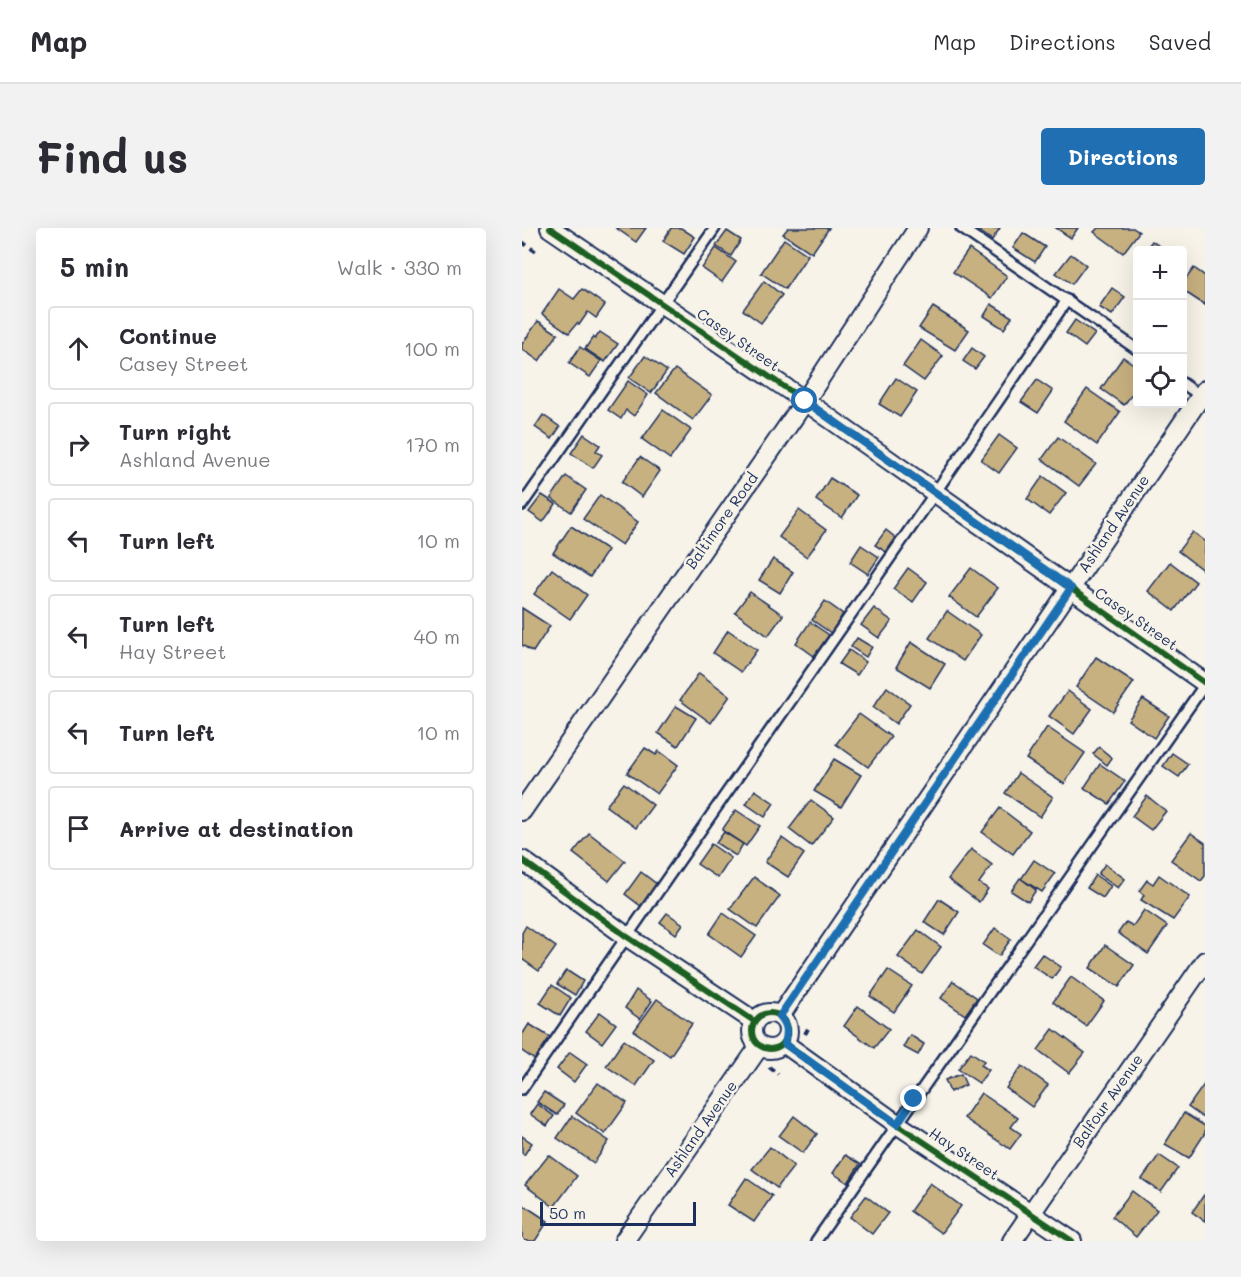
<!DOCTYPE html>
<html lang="en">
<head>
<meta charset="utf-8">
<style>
  :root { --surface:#fff; --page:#f2f2f3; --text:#2b2b33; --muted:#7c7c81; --line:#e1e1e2; --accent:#1f6fb2 }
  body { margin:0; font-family:Mali,sans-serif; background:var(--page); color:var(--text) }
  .controls { position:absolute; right:18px; top:18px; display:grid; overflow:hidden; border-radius:6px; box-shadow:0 6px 24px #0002 }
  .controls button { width:54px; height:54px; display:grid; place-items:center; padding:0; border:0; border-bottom:2px solid var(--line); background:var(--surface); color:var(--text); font:30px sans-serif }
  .scale { position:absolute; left:18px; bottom:15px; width:156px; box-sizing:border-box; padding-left:6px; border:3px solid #1b2f5e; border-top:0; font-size:16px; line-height:21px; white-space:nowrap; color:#1b2f5e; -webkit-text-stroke:4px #f7f3e8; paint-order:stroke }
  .stop { position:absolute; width:18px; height:18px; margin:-14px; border:4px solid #1f6fb2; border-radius:50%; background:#fff }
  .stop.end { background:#1f6fb2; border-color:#fff; box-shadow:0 2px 6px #0008 }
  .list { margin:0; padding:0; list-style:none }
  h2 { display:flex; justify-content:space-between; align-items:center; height:78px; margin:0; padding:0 24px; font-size:26px }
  h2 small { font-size:20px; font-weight:400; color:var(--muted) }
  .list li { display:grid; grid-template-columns:39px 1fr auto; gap:18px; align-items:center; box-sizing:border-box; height:84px; margin:0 12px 12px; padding:0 12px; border:2px solid var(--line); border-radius:6px }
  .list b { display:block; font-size:22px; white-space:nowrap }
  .list p { margin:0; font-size:20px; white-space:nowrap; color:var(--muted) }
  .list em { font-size:20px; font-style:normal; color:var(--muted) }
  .icon { flex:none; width:33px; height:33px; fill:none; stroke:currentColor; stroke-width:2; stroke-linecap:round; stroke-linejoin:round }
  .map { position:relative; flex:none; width:683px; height:1013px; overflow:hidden; border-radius:6px }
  header { display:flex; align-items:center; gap:36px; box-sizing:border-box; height:84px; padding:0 30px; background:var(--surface); border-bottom:2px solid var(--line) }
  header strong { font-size:28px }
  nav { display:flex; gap:33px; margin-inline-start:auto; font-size:21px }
  .intro { display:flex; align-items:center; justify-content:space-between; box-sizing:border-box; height:144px; padding:0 36px }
  h1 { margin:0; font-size:42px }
  .button { padding:15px 27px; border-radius:6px; background:var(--accent); color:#fff; font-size:21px; font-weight:700 }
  main { display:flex; gap:36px; padding:0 36px }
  aside { flex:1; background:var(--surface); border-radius:6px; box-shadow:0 6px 24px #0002 }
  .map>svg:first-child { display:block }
  .building { fill:#c8b180; stroke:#1b2f5e; stroke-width:1.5 }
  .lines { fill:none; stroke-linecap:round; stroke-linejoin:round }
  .service-casing { stroke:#1b2f5e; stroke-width:14 }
  .minor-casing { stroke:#1b2f5e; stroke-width:22 }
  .path { stroke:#1b2f5e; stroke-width:4; stroke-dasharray:6 4.5; stroke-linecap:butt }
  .service { stroke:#f7f3e8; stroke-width:9 }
  .minor { stroke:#f7f3e8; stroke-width:18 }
  .cycleway-casing { stroke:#f7f3e8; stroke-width:10 }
  .cycleway { stroke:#1b5e20; stroke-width:6 }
  .route { stroke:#1f6fb2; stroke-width:8 }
  .labels { text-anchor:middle; stroke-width:5; stroke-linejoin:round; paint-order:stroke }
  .street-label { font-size:15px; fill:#1b2f5e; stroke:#f7f3e8 }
</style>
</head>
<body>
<header>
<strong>Map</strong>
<nav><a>Map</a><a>Directions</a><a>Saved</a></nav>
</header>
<div class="intro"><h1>Find us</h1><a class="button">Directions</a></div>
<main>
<aside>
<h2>5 min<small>Walk · 330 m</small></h2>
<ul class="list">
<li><svg class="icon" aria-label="ahead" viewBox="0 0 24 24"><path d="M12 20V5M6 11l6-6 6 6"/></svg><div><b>Continue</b><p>Casey Street</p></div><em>100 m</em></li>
<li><svg class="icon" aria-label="right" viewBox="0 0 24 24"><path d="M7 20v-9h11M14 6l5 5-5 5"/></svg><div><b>Turn right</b><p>Ashland Avenue</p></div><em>170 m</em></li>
<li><svg class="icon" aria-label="left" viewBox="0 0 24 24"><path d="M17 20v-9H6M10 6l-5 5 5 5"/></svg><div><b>Turn left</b></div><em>10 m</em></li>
<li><svg class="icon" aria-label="left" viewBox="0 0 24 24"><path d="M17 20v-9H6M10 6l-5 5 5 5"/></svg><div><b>Turn left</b><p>Hay Street</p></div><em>40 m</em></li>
<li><svg class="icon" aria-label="left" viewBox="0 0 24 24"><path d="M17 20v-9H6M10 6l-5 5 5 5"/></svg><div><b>Turn left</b></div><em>10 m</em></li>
<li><svg class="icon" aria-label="arrive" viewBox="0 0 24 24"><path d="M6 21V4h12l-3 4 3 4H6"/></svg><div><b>Arrive at destination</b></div></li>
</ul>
</aside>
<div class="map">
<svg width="683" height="1013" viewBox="0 0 683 1013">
  <rect width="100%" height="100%" fill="#f7f3e8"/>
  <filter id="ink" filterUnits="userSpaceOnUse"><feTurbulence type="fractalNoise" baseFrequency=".0167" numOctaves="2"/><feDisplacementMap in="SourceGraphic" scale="12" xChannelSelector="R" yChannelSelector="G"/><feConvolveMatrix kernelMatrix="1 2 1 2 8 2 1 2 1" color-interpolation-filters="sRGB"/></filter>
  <g filter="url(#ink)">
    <g class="building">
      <polygon points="94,0 124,0 114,14"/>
      <polygon points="149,0 159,0 173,9 162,26 141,13"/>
      <polygon points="266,0 307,0 290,25 261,6"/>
      <polygon points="453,0 478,0 470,12"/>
      <polygon points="534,0 556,0 549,10"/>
      <polygon points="576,0 611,0 617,4 601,25 572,4"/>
      <polygon points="205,3 219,12 209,28 194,18"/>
      <polygon points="501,5 523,19 513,34 491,20"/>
      <polygon points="262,11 286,27 263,61 239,45"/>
      <polygon points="630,13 643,22 623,22"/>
      <polygon points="194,20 214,34 200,54 180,40"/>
      <polygon points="447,21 485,48 470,70 431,44"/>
      <polygon points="549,26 564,37 550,56 534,45"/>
      <polygon points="672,40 683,48 683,77 660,62 660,56"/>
      <polygon points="242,53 260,67 239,95 221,82"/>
      <polygon points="590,60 603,69 590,87 577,79"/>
      <polygon points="37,61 52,71 60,61 83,77 74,90 66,84 57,97 55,95 47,105 20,86"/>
      <polygon points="469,76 490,89 482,101 462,88"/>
      <polygon points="411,79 447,102 433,122 397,100"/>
      <polygon points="553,92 573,106 563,119 544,105"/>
      <polygon points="16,93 36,106 17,133 0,121 0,116"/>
      <polygon points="78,104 96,116 83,134 63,121 71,109 73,111"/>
      <polygon points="399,112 421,128 402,153 381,138"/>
      <polygon points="58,119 79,133 68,149 47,135"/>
      <polygon points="450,120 462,129 453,141 441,133"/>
      <polygon points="123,128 145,143 129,165 107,150"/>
      <polygon points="601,129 616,139 616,158 602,177 579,161"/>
      <polygon points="153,141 190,167 171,192 134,165"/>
      <polygon points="374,150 395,164 378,189 357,176"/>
      <polygon points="515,152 531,163 516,185 499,174"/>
      <polygon points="106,153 126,167 112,188 104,182 99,191 86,182"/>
      <polygon points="565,161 598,184 575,217 542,193"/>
      <polygon points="141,182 169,202 148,231 120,211"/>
      <polygon points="21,187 38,199 30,211 13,199"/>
      <polygon points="62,206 78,217 74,223 80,227 71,240 49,225"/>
      <polygon points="477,207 495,220 477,245 459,232"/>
      <polygon points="536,209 574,236 557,258 520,231"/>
      <polygon points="118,229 138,243 120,269 100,254"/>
      <polygon points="44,248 64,262 49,284 29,270"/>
      <polygon points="521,248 544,265 527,287 505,271"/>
      <polygon points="308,250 335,267 320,290 294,272"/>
      <polygon points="20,267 34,276 21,294 7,284"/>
      <polygon points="78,267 116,294 100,317 61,291"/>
      <polygon points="277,282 304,302 285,329 257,309"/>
      <polygon points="49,298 86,322 68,349 31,325"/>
      <polygon points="364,302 374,310 364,324 353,317"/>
      <polygon points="671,304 683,313 682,343 656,323"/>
      <polygon points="339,317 357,329 346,346 328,334"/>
      <polygon points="251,331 271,344 258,365 237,352"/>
      <polygon points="648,334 674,354 652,383 626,363"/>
      <polygon points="386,340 405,354 391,374 371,361"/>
      <polygon points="449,340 476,360 454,389 427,369"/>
      <polygon points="30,341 65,367 48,391 12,366"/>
      <polygon points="228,364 261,387 246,408 213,384"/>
      <polygon points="303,373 321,386 309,405 290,392"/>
      <polygon points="0,380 28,398 11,424 0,417"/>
      <polygon points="352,380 370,393 357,410 339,397"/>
      <polygon points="425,383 459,407 441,433 407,410"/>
      <polygon points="288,394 307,407 292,428 274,415"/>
      <polygon points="206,402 235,422 219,444 191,425"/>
      <polygon points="335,410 350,419 344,429 329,419"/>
      <polygon points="389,414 423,436 408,460 374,439"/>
      <polygon points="327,422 344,434 335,447 317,436"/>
      <polygon points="574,429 612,454 591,484 554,459"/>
      <polygon points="177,445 208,468 189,495 158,472"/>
      <polygon points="365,459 388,476 374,496 351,479"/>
      <polygon points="546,463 570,481 552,506 527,488"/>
      <polygon points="621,471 647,488 632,510 606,492"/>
      <polygon points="154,478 174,490 156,518 136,505"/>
      <polygon points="337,486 369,509 346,539 314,516"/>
      <polygon points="525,499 563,525 542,556 504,531"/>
      <polygon points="577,519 590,530 585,537 571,526"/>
      <polygon points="123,520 134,527 137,523 156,537 135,566 105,545"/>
      <polygon points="650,525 666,536 657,549 641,538"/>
      <polygon points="312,531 339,547 319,579 292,563"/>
      <polygon points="578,536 603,553 587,576 562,560"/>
      <polygon points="496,545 531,569 518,589 483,565"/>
      <polygon points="102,555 131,577 114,600 84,578"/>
      <polygon points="233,562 252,575 243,589 224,576"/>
      <polygon points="625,568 644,583 629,602 610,588"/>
      <polygon points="289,572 312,589 289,618 267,601"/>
      <polygon points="478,580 508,603 491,626 460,604"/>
      <polygon points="214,582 238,598 224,618 200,602"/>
      <polygon points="202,604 221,616 214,628 194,615"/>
      <polygon points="67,605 103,633 87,653 51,625"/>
      <polygon points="669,605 683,615 683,648 679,653 649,632"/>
      <polygon points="260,610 282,626 266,649 243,634"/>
      <polygon points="189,616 209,630 196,650 175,636"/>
      <polygon points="449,621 470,637 457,655 466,661 457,674 426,651"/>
      <polygon points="512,632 533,646 520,664 499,651"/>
      <polygon points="583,636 603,651 596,660 576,646"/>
      <polygon points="119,644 136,657 120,679 103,666"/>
      <polygon points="573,647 589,658 581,670 565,660"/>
      <polygon points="637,647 668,669 651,692 619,672 622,667 617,663 625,652 631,656"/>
      <polygon points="232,649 258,668 235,700 208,681"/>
      <polygon points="498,650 514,662 506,674 489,663"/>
      <polygon points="417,671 437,684 422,707 402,694"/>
      <polygon points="622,682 645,698 626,726 596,705 604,694 611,698"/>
      <polygon points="145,685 161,696 154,706 138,694"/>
      <polygon points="201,685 234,708 219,729 187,706"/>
      <polygon points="4,698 34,719 17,743 0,731 0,705"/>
      <polygon points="473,700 489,711 477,728 461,717"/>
      <polygon points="396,702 419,719 400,746 376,729"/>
      <polygon points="583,717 612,737 597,759 568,740"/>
      <polygon points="520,726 539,739 530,751 511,738"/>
      <polygon points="44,742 61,753 53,767 35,756"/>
      <polygon points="366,742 390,758 372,784 348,768"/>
      <polygon points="549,749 582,773 564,798 531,774"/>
      <polygon points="431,753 455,770 443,787 419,770"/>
      <polygon points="30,757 49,770 38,788 18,775"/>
      <polygon points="114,762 130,773 118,791 103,780"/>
      <polygon points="135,771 170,796 148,828 112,803"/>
      <polygon points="336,778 367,801 352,820 322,798"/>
      <polygon points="78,784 94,796 80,815 64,803"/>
      <polygon points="7,796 28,809 13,832 0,823 0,807"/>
      <polygon points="531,801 563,825 547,845 516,822"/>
      <polygon points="388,807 402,816 396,827 381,819"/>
      <polygon points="102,812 132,832 114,858 84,838"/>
      <polygon points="48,824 65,836 52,854 35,841"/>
      <polygon points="449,824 462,833 459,837 467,842 457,855 436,841"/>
      <polygon points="500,838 526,857 510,879 484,860"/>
      <polygon points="439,846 444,857 428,864 423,852"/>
      <polygon points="76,855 105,875 83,906 54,885"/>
      <polygon points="683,855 683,891 666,879"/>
      <polygon points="22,864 42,877 35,887 15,874"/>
      <polygon points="459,865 496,890 489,899 499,906 488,921 442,890"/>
      <polygon points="15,876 32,888 25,898 8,886"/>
      <polygon points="662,885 683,898 683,905 667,930 643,916"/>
      <polygon points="50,888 87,913 72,935 35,910"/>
      <polygon points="272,888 295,906 281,925 257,908"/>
      <polygon points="0,908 10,915 2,927 0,925"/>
      <polygon points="248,919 272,938 255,960 230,941"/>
      <polygon points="27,927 55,948 32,979 3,957"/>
      <polygon points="323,927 338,936 326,955 311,945"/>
      <polygon points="637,927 656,940 639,964 620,951"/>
      <polygon points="224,950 250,968 232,994 206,977"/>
      <polygon points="408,955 439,978 419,1005 388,983"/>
      <polygon points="610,963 635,982 614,1009 590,989"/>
      <polygon points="682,967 683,968 683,993 670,984"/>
      <polygon points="344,968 366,985 350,1006 328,989"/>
      <polygon points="0,976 26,993 13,1013 3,1013 0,1011"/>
    </g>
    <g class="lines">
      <defs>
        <g id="service">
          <polyline points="439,0 616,122"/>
          <polyline points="660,155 679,168"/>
          <polyline points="0,277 193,0"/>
          <path d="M 0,861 C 180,597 366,337 545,72"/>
          <polyline points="294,1013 683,456"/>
        </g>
        <g id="minor">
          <polyline points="28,0 283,173 683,455"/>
          <polyline points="0,583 283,173 396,0"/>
          <polyline points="0,632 104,708 232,793"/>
          <circle cx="248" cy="803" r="18"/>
          <polyline points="258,788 683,162"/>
          <polyline points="263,816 375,896 550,1013"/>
          <polyline points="102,1013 237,819"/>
          <polyline points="490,1013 683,733"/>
        </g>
      </defs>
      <use href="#service" class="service-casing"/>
      <use href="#minor" class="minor-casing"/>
      <g class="path">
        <polyline points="0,14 16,25"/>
        <polyline points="283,806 287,799"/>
        <polyline points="247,839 256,846"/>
      </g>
      <use href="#service" class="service"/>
      <use href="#minor" class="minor"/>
      <defs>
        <g id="cycleway">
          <polyline points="28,0 283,173 683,455"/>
          <polyline points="0,632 104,708 232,793"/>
          <circle cx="248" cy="803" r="18"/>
          <polyline points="263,816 375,896 550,1013"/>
        </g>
      </defs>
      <use href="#cycleway" class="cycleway-casing"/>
      <use href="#cycleway" class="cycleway"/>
    </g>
  </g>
  <g class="lines" filter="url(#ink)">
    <path class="route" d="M 283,173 L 549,360 L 258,788 C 266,797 266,804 263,816 L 375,896 L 392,871"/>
  </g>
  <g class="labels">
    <g class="street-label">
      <text transform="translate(216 112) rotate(35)" y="5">Casey Street</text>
      <text transform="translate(200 293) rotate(-55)" y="5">Baltimore Road</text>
      <text transform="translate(592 296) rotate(-56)" y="5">Ashland Avenue</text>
      <text transform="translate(614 391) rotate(35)" y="5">Casey Street</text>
      <text transform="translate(586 873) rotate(-55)" y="5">Balfour Avenue</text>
      <text transform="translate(179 901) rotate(-55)" y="5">Ashland Avenue</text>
      <text transform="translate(442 926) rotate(34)" y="5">Hay Street</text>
    </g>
  </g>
</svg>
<div class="controls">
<button>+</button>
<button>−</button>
<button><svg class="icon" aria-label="locate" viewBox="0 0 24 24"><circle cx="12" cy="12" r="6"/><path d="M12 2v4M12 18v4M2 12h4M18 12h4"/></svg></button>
</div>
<div class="scale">50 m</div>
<div class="stop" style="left:283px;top:173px"></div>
<div class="stop end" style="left:392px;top:871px"></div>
</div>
</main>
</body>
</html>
